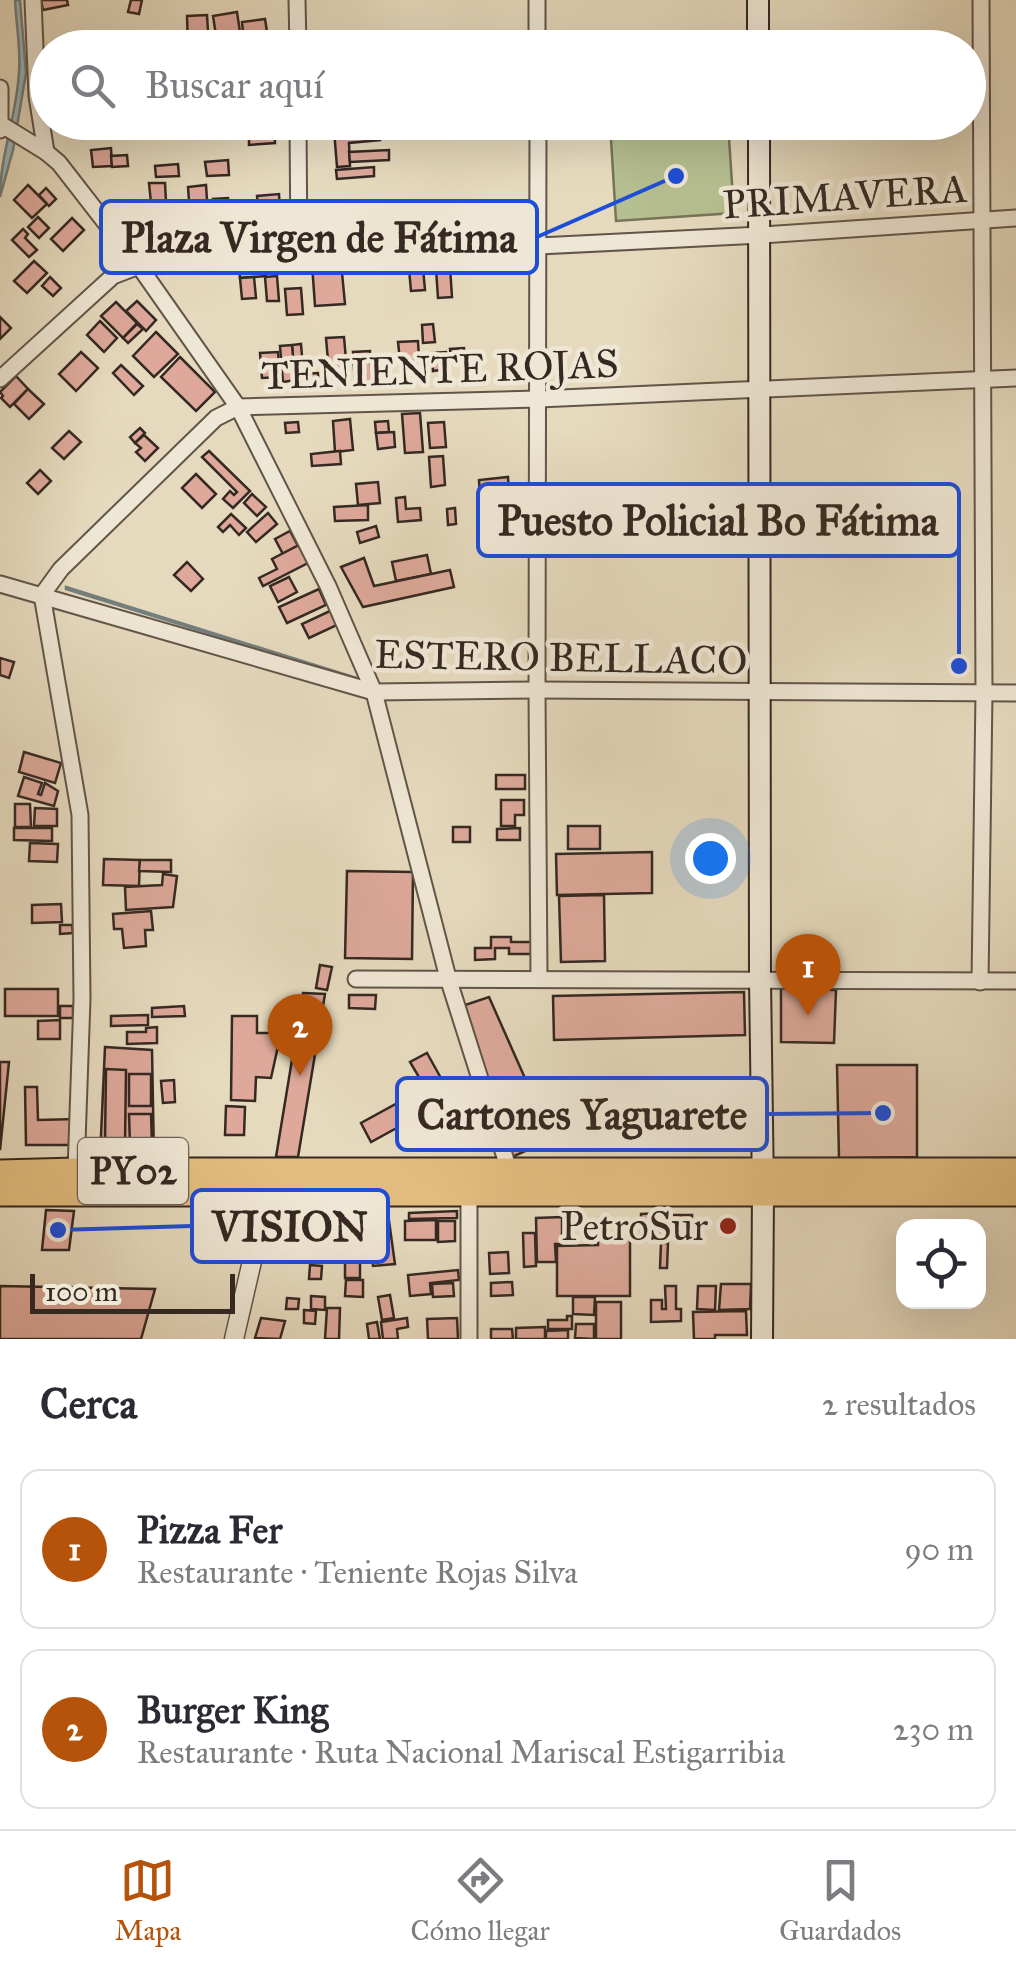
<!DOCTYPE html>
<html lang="es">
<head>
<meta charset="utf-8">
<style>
  :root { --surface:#fff; --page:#f7f7f7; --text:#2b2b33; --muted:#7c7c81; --line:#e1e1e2; --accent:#b45309 }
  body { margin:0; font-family:"IM FELL Great Primer",serif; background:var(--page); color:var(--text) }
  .controls { position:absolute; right:30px; bottom:30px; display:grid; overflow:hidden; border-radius:20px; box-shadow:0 10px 40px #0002 }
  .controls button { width:90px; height:90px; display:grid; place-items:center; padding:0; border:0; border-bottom:2px solid var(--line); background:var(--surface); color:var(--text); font:50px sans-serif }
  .scale { position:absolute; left:30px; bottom:25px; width:205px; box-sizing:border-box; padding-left:10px; border:5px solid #352922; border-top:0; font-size:28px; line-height:35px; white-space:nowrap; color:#352922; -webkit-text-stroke:8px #efe7d5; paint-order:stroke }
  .you { position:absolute; left:710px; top:858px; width:35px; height:35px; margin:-25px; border:8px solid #fff; border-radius:50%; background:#1a73e8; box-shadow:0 0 0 15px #1a73e833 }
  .badge { display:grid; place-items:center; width:65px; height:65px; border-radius:50%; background:var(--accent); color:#fff; font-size:32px; font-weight:700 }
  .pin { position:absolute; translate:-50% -82px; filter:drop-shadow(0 2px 5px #0008) }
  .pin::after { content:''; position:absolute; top:52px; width:35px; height:30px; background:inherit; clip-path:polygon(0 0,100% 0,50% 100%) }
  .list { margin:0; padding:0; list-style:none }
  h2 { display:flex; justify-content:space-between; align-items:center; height:130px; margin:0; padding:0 40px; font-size:42px }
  h2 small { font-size:32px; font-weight:400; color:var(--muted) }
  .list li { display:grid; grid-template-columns:65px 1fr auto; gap:30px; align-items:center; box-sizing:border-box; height:160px; margin:0 20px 20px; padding:0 20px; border:2px solid var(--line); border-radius:20px }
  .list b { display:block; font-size:38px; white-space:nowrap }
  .list p { margin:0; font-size:32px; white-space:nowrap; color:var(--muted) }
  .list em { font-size:32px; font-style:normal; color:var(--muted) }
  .icon { flex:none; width:55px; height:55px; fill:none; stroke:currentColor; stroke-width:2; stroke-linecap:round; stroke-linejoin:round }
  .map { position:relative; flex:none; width:1016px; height:1339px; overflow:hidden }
  .search { position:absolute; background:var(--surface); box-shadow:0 10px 40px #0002; left:30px; right:30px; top:30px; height:110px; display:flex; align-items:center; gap:25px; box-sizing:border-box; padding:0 35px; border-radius:55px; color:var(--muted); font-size:38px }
  .sheet { height:490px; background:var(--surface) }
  nav { display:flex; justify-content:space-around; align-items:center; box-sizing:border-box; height:140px; border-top:2px solid var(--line); background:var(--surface); font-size:28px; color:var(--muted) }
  nav a { display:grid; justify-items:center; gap:5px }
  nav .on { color:var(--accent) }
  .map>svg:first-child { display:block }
  .green { fill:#b6bf91; stroke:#76745a; stroke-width:2.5 }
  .water { fill:#9cb8bc; stroke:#737f7e; stroke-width:2.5 }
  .building { fill:#dea99b; stroke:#352922; stroke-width:2.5 }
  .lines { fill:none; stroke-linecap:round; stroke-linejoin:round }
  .minor-casing { stroke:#615549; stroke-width:19 }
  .tertiary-casing { stroke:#615549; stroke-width:21 }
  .secondary-casing { stroke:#352922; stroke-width:24 }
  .trunk-casing { stroke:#352922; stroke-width:29 }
  .minor { stroke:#efe7d5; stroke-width:15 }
  .tertiary { stroke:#efe7d5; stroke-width:18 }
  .secondary { stroke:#efe7d5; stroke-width:20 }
  .trunk { stroke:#e3bd7f; stroke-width:25 }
  .poi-dot { fill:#8f2418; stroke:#efe7d5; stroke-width:4 }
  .labels { text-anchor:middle; stroke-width:9; stroke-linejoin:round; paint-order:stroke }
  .shield { fill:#efe7d5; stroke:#6d6258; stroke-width:2.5 }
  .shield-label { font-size:38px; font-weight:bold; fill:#352922 }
  .street-label { font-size:40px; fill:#352922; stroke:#efe7d5 }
  .poi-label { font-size:40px; fill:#352922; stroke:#efe7d5; text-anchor:end }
  .leader { fill:none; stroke:#1d4ed8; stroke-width:4 }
  .callout-dot { fill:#1d4ed8; stroke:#efe7d5; stroke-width:4 }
  .callout { fill:#efe7d5; stroke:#1d4ed8; stroke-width:4 }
  .callout-label { font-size:42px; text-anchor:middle; font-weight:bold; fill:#352922 }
</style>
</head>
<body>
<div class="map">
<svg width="1016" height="1339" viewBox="0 0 1016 1339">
  <rect width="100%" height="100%" fill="#e6dabe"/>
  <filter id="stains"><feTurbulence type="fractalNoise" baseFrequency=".002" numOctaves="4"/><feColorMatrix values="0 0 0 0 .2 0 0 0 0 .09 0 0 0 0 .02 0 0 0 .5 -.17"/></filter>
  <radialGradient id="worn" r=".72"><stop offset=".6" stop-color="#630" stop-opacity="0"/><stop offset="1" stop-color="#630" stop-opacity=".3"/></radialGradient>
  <polygon class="green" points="610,123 728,123 734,213 616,221"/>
  <g class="water">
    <path d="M 15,0 L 20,0 L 26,73 L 13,150 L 0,197 C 0,155 17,114 19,72 C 21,48 16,24 15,0 Z"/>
    <polygon points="66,587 360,679 359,680 66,589"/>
  </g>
  <g class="building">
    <polygon points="41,0 67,0 68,5 43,10"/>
    <polygon points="131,0 142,0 139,14 128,12"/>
    <polygon points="237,12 240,32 235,33 238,48 218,48 213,16"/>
    <polygon points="207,15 209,48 188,48 187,16"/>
    <polygon points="265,19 268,38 244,41 242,22"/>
    <polygon points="248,122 274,122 275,143 249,145 249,137 260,136 259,124 248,125"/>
    <polygon points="313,122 364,122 364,127 313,131"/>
    <polygon points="379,127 380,140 349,143 350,166 337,167 334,130"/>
    <polygon points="111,148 112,166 93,167 91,150"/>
    <polygon points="389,150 389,160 350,162 349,152"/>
    <polygon points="127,155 128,166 112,167 111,156"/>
    <polygon points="228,160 229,175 207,176 205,162"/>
    <polygon points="178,164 179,176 156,177 155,166"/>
    <polygon points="374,167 374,176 337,179 336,170"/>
    <polygon points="149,183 165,183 166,202 151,203"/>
    <polygon points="28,185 47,204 32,218 14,200"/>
    <polygon points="206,185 207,200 189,201 188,187"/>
    <polygon points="46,188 56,199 49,206 39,195"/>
    <polygon points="279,194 280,215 259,216 257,196"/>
    <polygon points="228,198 230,224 215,225 213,199"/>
    <polygon points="38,217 49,228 39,238 28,227"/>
    <polygon points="72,218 84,230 63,251 51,239"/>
    <polygon points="23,229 28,234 25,238 37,250 29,257 12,240"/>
    <polygon points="34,261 47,273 27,293 14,281"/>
    <polygon points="341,262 345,304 315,306 312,264"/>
    <polygon points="265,265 266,276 240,278 239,267"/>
    <polygon points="450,267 452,297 438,298 436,269"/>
    <polygon points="423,268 425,290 411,291 409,269"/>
    <polygon points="277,276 279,301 267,301 265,277"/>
    <polygon points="50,277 61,288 53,296 42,286"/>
    <polygon points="254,277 256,298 242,299 240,278"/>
    <polygon points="301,288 303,314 287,315 285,289"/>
    <polygon points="137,301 156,320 146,331 126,311"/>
    <polygon points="116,302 137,323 123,338 101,316"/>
    <polygon points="0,317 11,328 0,339"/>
    <polygon points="100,321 117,338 104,352 87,335"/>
    <polygon points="137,324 143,329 128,343 123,338"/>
    <polygon points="433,324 435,342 423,343 422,325"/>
    <polygon points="156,332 178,354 154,377 133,356"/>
    <polygon points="344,337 347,371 329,372 326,338"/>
    <polygon points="418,341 419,359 400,361 398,342"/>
    <polygon points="301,344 304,380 295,380 292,345"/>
    <polygon points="292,345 295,380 283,382 280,346"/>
    <polygon points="464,348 465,358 451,359 450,349"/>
    <polygon points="370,351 372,383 355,384 353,352"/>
    <polygon points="81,352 98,368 76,391 59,374"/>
    <polygon points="278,352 280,377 262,378 260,353"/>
    <polygon points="446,352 448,369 433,371 432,353"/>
    <polygon points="180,357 215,392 196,411 161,377"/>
    <polygon points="121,365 143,386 134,395 113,373"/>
    <polygon points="318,373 319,384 304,385 303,374"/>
    <polygon points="16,376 28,389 10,407 1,398 3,396 0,392"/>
    <polygon points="28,389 44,404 29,419 14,404"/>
    <polygon points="420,413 423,452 405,453 402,414"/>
    <polygon points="350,419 353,450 335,452 333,421"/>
    <polygon points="388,421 389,432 376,433 375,422"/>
    <polygon points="298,422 299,432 286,433 285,423"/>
    <polygon points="444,422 446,447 430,448 428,423"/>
    <polygon points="140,428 145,433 135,443 130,437"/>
    <polygon points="69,431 81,442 64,459 52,448"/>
    <polygon points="394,432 395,447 378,449 376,433"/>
    <polygon points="144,435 158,448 145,461 136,452 141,448 135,443"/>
    <polygon points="209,451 250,491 233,508 223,499 230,491 234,495 237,492 202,457"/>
    <polygon points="340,451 341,464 312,466 311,454"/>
    <polygon points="443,456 445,485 431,487 429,457"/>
    <polygon points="40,470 51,481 38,494 27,483"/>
    <polygon points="196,474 216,494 202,508 182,488"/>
    <polygon points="508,477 509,494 480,497 479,480"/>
    <polygon points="378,482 380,503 358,505 356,484"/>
    <polygon points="252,494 266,507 257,516 244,503"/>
    <polygon points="405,497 406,509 420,508 421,520 398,522 396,498"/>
    <polygon points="368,505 368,520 335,521 334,507"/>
    <polygon points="455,508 456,524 448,525 447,509"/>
    <polygon points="268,513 277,524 256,542 247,532"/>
    <polygon points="231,514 246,528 239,535 230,525 223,532 218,527"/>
    <polygon points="376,526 379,537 360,543 357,532"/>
    <polygon points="290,531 298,546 283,554 275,539"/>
    <polygon points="299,545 308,563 263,586 259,578 277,569 272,559"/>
    <polygon points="427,555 431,574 396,581 392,562"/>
    <polygon points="364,558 374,586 450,570 454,587 363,607 341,567"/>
    <polygon points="187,562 203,579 191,591 174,575"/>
    <polygon points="289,577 297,592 278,602 270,586"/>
    <polygon points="319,589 326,605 287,623 279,607"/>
    <polygon points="330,611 337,625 309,638 302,624"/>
    <polygon points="0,658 14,662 9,678 0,675"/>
    <polygon points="24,752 61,763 55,783 19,772"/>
    <rect x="496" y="775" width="29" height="14"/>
    <polygon points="24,777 42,783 38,794 41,795 45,783 58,791 54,806 18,796"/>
    <polygon points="501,800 524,800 524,815 515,815 515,826 501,826"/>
    <polygon points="15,804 30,804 31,827 15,827"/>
    <polygon points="35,808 57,809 57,826 34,826"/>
    <rect x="568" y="826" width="32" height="23"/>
    <rect x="453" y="827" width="17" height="15"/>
    <polygon points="14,828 52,828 52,841 14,840"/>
    <polygon points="520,828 520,840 497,840 497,829"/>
    <polygon points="30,843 58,844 57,862 29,861"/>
    <polygon points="652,852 652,893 557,895 556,854"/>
    <polygon points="104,859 140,860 139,886 103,885"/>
    <polygon points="140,860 171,860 171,872 139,871"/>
    <polygon points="347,871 413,872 412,959 345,958"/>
    <polygon points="163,874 177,876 173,907 126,910 125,887 162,885"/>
    <polygon points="604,895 605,961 561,962 559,896"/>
    <polygon points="61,904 62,922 32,923 32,905"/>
    <polygon points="151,911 153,930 145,930 146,946 124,948 122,929 114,929 113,914"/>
    <polygon points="60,925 72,925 73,933 60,934"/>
    <polygon points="491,937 511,937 511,942 532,942 532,954 509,954 509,948 495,948 495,959 475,960 475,948 491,948"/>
    <polygon points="320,965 332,967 327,990 316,988"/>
    <polygon points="781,988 836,990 834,1043 781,1042"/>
    <rect x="5" y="989" width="53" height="27"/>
    <polygon points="744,992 745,1035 554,1040 553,996"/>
    <polygon points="303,993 325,994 298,1157 276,1157"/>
    <polygon points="349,995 376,995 375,1009 349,1008"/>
    <polygon points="489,997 552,1139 512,1157 465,1005"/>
    <rect x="60" y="1006" width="13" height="12"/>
    <polygon points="184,1006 185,1016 152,1017 152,1008"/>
    <polygon points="148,1015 148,1025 111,1026 111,1016"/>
    <polygon points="232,1016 257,1016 257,1033 281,1033 271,1078 256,1077 255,1101 231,1100"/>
    <polygon points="60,1020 60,1039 38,1039 38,1021"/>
    <polygon points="157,1027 157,1043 127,1044 127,1032 146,1032 146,1028"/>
    <polygon points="105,1047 152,1050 154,1158 100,1158"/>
    <polygon points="427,1053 442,1080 426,1089 410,1062"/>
    <polygon points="0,1062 9,1062 0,1150"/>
    <polygon points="837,1065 917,1065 917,1157 839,1158"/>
    <polygon points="106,1069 126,1070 125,1144 105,1143"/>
    <rect x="129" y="1074" width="22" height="32"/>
    <polygon points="174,1080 175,1102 163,1103 161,1081"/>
    <polygon points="25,1087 37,1087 38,1120 76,1119 76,1145 26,1145"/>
    <polygon points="403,1100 413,1119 371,1142 361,1123"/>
    <polygon points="226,1106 245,1107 244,1135 225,1135"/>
    <polygon points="129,1114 151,1114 152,1144 130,1145"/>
    <polygon points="46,1210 74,1211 69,1250 42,1250"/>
    <polygon points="457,1211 457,1218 409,1219 409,1213"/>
    <polygon points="667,1213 668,1240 641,1240 641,1214"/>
    <rect x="669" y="1215" width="23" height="16"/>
    <polygon points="562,1217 562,1244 555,1244 556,1262 537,1262 536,1218"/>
    <polygon points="436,1220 436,1240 405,1240 405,1221"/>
    <polygon points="389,1221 395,1264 373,1266 368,1224"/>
    <polygon points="438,1221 455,1221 455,1241 438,1242"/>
    <rect x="345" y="1225" width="15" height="53"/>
    <polygon points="523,1233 535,1233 536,1266 524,1267"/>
    <polygon points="630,1236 630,1296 557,1296 557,1246 598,1245 598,1237"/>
    <polygon points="661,1243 668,1243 667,1268 660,1268"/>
    <polygon points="508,1252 509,1273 490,1274 489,1253"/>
    <polygon points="310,1265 322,1266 321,1279 309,1279"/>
    <polygon points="458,1270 459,1280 430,1283 431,1294 410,1296 408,1275"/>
    <polygon points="346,1280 363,1280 363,1297 345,1296"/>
    <polygon points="512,1282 513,1295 491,1296 491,1283"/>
    <polygon points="453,1283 454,1296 433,1297 432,1284"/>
    <polygon points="721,1284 751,1284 750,1309 719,1310"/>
    <polygon points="0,1286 155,1289 141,1339 0,1339"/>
    <polygon points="665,1286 676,1286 676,1309 681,1309 681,1321 651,1322 651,1300 662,1300 662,1309 666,1309"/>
    <polygon points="698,1286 716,1286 715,1310 697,1309"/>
    <polygon points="390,1295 394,1318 382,1320 378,1297"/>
    <polygon points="311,1296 325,1297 325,1310 311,1309"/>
    <polygon points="573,1297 595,1297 594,1315 573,1314"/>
    <polygon points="287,1298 299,1299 298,1309 286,1309"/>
    <rect x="596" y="1302" width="25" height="37"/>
    <polygon points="327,1308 340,1308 339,1339 325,1339"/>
    <polygon points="304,1310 316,1311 315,1324 304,1323"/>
    <polygon points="746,1311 747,1335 715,1335 715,1339 694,1339 693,1312"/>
    <polygon points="567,1316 572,1316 572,1329 548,1329 548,1320 567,1320"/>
    <polygon points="261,1318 285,1321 280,1339 255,1338"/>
    <polygon points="407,1318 408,1327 397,1329 398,1339 383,1339 381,1322"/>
    <polygon points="457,1318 458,1339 428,1339 427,1319"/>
    <polygon points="377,1322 380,1339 369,1339 367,1324"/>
    <polygon points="576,1324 594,1324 594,1339 575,1338"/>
    <polygon points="545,1327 545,1339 516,1339 516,1328"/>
    <polygon points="491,1329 512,1329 513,1339 491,1339"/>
    <polygon points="568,1330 568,1339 546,1339 546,1331"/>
  </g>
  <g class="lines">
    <defs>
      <g id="minor">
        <polyline points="33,0 37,96 46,152 59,163 139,266 238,407 328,586 374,692 448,978 510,1173"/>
        <polyline points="297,0 298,48"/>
        <polyline points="537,0 537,48"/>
        <polyline points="0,88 0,130"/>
        <polyline points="298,122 299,256"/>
        <polyline points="538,122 537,690 539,979"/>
        <polyline points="2,125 46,152"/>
        <polyline points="0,379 113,276 139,266 761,235 1016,218"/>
        <polyline points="0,584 374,692 537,690 1016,693"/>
        <polyline points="356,979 1016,981"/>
        <polyline points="980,982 984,693 981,0"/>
        <polyline points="76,1171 82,999 80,815 42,595 61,569 216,418 238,407 539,399 1016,378"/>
        <polyline points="469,1193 469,1339"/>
      </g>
      <polyline id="tertiary" points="234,1339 268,1192 267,1183"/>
      <g id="secondary">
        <polyline points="758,0 758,48"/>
        <polyline points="759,122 760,980 763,1192 762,1339"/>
      </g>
      <g id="trunk">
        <polyline points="0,1173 76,1171 1016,1171"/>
        <polyline points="0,1193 1016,1193"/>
      </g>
    </defs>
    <use href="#minor" class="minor-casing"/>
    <use href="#tertiary" class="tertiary-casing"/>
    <use href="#secondary" class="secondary-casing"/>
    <use href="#trunk" class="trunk-casing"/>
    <use href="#minor" class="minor"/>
    <use href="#tertiary" class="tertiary"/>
    <use href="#secondary" class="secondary"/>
    <use href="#trunk" class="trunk"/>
  </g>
  <circle class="poi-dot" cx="728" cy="1226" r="10"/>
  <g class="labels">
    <rect class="shield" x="78" y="1138" width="110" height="66" rx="8"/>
    <g class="shield-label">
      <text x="133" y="1184">PY02</text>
    </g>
    <g class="street-label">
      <text transform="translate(845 196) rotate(-4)" y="14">PRIMAVERA</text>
      <text transform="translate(440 369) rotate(-2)" y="14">TENIENTE ROJAS</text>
      <text transform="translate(561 657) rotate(1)" y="14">ESTERO BELLACO</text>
    </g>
    <g class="poi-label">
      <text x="708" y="1240">PetroSur</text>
    </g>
  </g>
  <path class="leader" d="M676 176L537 237M959 666L959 520M883 1113L767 1114M58 1230L192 1226"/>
  <g class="callout-dot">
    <circle cx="676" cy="176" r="10"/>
    <circle cx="959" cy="666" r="10"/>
    <circle cx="883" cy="1113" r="10"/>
    <circle cx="58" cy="1230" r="10"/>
  </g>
  <g class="callout">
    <rect x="101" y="201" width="436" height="72" rx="10"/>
    <rect x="478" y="484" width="481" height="72" rx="10"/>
    <rect x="397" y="1078" width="370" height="72" rx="10"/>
    <rect x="192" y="1190" width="196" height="72" rx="10"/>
  </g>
  <g class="callout-label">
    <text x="319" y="252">Plaza Virgen de Fátima</text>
    <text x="718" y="535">Puesto Policial Bo Fátima</text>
    <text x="582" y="1129">Cartones Yaguarete</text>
    <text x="290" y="1241">VISION</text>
  </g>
  <rect width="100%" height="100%" filter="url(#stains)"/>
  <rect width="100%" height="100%" fill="url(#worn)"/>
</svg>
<div class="controls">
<button><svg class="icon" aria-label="locate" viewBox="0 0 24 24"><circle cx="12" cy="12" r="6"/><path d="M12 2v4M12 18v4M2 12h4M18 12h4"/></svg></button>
</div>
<div class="scale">100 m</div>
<div class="you"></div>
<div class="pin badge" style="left:808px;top:1016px">1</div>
<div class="pin badge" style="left:300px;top:1076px">2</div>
<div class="search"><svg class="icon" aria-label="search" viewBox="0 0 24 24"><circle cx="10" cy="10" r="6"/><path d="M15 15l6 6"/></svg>Buscar aquí</div>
</div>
<section class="sheet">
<h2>Cerca<small>2 resultados</small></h2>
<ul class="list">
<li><span class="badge">1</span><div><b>Pizza Fer</b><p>Restaurante · Teniente Rojas Silva</p></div><em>90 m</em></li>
<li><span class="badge">2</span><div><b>Burger King</b><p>Restaurante · Ruta Nacional Mariscal Estigarribia</p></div><em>230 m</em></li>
</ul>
</section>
<nav>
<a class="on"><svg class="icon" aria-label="map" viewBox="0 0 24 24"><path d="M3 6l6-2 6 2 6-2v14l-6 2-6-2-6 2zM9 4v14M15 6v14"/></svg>Mapa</a>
<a><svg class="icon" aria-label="directions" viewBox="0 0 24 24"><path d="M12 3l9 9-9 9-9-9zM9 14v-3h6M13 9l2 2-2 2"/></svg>Cómo llegar</a>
<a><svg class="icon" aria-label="saved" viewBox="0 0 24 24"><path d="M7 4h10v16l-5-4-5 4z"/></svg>Guardados</a>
</nav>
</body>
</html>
